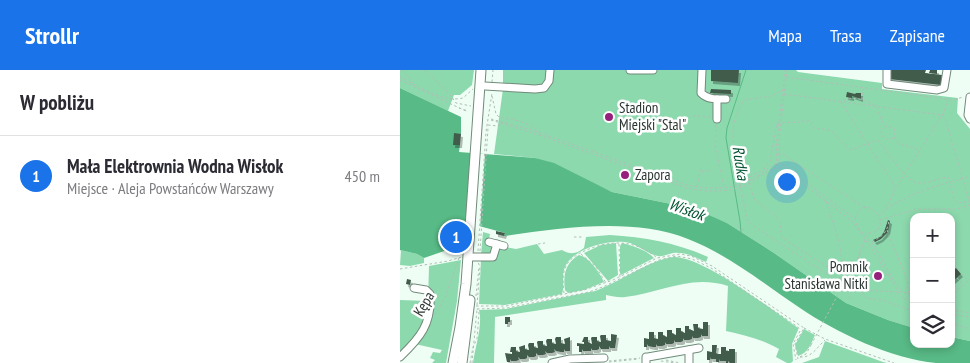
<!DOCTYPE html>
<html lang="pl">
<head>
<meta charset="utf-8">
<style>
  :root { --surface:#fff; --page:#f7f7f7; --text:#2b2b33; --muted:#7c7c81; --line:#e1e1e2; --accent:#1a73e8 }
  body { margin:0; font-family:"PT Sans Narrow",sans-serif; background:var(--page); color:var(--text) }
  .controls { position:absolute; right:15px; bottom:15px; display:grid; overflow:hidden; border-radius:10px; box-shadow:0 2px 8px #0003 }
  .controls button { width:45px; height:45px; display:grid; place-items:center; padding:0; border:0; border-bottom:1px solid var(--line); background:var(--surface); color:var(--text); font:25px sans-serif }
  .you { position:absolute; left:386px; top:111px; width:18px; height:18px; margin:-12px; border:4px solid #fff; border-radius:50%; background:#1a73e8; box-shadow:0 0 0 8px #1a73e833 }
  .badge { display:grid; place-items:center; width:32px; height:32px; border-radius:50%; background:var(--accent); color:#fff; font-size:16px; font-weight:700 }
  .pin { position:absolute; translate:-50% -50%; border:2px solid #fff; box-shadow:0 1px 5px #0006 }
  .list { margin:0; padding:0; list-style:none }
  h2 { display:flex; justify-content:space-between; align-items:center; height:65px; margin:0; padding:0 20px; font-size:21px }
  h2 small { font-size:16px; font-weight:400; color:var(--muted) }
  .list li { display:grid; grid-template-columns:32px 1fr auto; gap:15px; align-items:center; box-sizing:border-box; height:80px; padding:0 20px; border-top:1px solid var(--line) }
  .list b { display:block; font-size:19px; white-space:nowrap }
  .list p { margin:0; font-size:16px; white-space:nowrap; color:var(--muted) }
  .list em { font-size:16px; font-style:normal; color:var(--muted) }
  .icon { flex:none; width:28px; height:28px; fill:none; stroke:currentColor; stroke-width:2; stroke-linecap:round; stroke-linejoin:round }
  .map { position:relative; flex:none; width:570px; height:293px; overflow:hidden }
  header { display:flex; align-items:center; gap:30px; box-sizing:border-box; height:70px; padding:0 25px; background:var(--accent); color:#fff }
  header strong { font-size:24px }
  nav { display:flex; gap:28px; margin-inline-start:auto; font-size:18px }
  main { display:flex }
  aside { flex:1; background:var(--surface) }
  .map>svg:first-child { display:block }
  .green { fill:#8dd9ae }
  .water { fill:#58ba86 }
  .pier { fill:#eefef4 }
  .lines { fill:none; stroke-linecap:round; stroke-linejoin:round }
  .stream { stroke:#58ba86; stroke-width:1 }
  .building { fill:#435b4c; filter:url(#shadow) }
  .minor-casing { stroke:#718a7b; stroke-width:9 }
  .major-casing { stroke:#718a7b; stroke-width:11 }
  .path { stroke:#b0beb6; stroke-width:1; stroke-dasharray:2.5 2.5; stroke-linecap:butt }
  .minor { stroke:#fff; stroke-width:7 }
  .major { stroke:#fff; stroke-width:9 }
  .path-bridge { stroke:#b0beb6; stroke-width:1; stroke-dasharray:2.5 2.5; stroke-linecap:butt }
  .poi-dot { fill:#96217d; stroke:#fff; stroke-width:2 }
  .labels { text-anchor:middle; stroke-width:5; stroke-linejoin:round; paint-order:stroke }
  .poi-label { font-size:15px; fill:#2a352f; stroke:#fff; text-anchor:start }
  .street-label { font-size:15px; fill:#2a352f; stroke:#fff }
  .water-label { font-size:16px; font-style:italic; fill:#035433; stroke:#fff }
</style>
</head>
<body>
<header>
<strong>Strollr</strong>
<nav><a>Mapa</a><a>Trasa</a><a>Zapisane</a></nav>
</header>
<main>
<aside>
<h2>W pobliżu<small></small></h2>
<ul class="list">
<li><span class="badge">1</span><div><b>Mała Elektrownia Wodna Wisłok</b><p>Miejsce · Aleja Powstańców Warszawy</p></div><em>450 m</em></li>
</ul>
</aside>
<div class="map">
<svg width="570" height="293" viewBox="0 0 570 293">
  <defs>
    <filter id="shadow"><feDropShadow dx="2" dy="3" stdDeviation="0" flood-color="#0004"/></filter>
  </defs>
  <rect width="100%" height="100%" fill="#eefef4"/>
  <g class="green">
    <polygon points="0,0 74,0 72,15 60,25 54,25 48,41 0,18"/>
    <polygon points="103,0 396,0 398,2 482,13 482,19 558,28 557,43 570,59 570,271 551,267 551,147 514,147 514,258 488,250 446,233 374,183 327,153 286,137 212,122 135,88 94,84 103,19"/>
    <polygon points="83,162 90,164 88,173 94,175 93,184 81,185"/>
    <path d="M 210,165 C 245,167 277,173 308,187 L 306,192 C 295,187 285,182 273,183 C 268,184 262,187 258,186 C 250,185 239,176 230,173 C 211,168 173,178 165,197 C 161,206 165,215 162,224 L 105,235 L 79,234 L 81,189 L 93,190 L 99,176 L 116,179 L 137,174 L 144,184 L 162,180 C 171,185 176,184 184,178 L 186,167 Z"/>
    <polygon points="216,173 218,205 208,211 184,183 201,175"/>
    <path d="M 222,173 C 233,176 247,180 254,188 L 221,205 L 220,203 L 220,176 Z"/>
    <polygon points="0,180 17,184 24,188 24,193 10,196 0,195 1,181"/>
    <path d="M 179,185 C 190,188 199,202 204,212 L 184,220 L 168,223 L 165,220 C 163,205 165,193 179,185 Z"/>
    <path d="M 273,187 C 301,185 372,240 398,258 L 398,260 L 392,274 L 393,291 L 391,293 L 387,293 L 376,287 L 379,279 C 363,270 345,265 326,261 L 328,216 C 290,204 262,223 225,227 C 219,228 212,226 206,225 L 206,230 L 95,247 L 94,293 L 73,293 C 75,277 83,255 79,240 L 106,239 L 195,221 C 220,212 247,191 273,187 Z"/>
    <polygon points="61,190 57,231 46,293 32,293 35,290 30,288 33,282 40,283 42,280 15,274 31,253 28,251 24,259 0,283 0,230 28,231 29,196"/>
    <path d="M 404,259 L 415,265 C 411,274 408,283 398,286 L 395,275 Z"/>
    <polygon points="425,271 483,292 487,293 402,293 419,287"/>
  </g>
  <path class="water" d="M 0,18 L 61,47 L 61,64 L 54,64 L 54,75 L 60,75 L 59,82 L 135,88 L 154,93 L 212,122 L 286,137 L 304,143 L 327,153 L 374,183 L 446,233 L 488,250 L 514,258 L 514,274 L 551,274 L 551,267 L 570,271 L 570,293 C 559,293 547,293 536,293 C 492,289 437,263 400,238 C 364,214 329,185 288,169 C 232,147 162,158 104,166 L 105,163 L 79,156 L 50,155 L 49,160 L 52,160 L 50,179 L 24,188 L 17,184 L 0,180 Z"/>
  <polygon class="pier" points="71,84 85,84 80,159 65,157"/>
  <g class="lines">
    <polyline class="stream" points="341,162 340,151 326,68 327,58 346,0"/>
  </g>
  <g class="building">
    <polygon points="311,0 339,0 338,13 311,11"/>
    <polygon points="490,0 526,0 525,3 542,5 541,15 489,9"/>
    <polygon points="530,0 537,0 537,4 529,3"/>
    <polygon points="311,19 331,20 331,24 310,23"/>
    <polygon points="447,22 455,24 456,23 461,23 461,29 452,26 452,28 446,27"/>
    <polygon points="54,63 61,64 60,75 53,75"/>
    <polygon points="488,150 490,151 488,162 481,169 475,172 473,170 480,167 484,162"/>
    <polygon points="53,161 58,162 59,172 52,172"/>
    <polygon points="96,161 105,163 104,166 96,164"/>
    <polygon points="556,198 561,204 553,211 551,209 551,202"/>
    <polygon points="7,209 11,210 10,215 6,214"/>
    <polygon points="105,247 110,247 110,252 108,252 108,254 105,254"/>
    <polygon points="303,252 308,252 308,266 302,266 301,264 301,267 298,268 293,268 292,266 292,269 289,270 284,270 283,268 283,271 281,272 275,272 274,270 274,273 272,274 266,274 265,272 265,275 262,276 257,276 256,274 256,277 253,277 248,276 247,274 247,277 244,277 244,268 249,269 249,262 254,262 254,268 258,269 258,262 263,262 263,265 267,267 267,260 272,260 272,263 276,265 276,258 281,258 281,261 285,263 285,256 289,256 289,259 294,261 293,254 298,254 298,258 303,259"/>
    <polygon points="211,264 217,265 215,278 210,278 209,276 209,279 201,279 199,276 199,279 197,280 192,280 191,278 191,281 183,281 182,279 182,282 179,282 179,276 177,276 177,273 184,274 184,272 182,272 184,267 188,267 188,272 192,274 191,268 192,267 197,267 197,271 201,272 200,266 201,265 206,265 206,270 211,271"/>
    <polygon points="156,267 161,267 161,273 165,274 164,269 170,267 170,281 165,281 164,279 164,282 161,282 156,281 154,279 155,282 152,283 147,283 145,281 146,284 143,285 138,285 136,283 136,286 134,287 129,287 127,285 127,288 125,289 120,289 118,287 119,290 116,291 111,291 110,289 110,292 107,292 105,283 112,284 112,282 110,282 111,277 116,277 116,281 120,282 119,277 125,275 125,279 129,280 128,275 129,273 134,273 134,277 138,278 137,272 138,271 143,271 143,275 147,276 146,271 147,269 152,269 152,273 156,274 155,269"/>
    <polygon points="312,275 317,275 316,283 318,284 321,284 321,277 326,277 326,281 329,281 329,279 335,279 335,293 330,293 328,291 328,293 326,293 326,291 320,291 320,289 319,292 316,292 316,289 311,289 311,287 310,290 307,290 307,281 312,282"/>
  </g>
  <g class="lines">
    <defs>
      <g id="minor">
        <polyline points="230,0 253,0"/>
        <path d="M 302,0 L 301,23 C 308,30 317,29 326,29"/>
        <polyline points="487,0 487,14 537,20 544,18 547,0"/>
        <polyline points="85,16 135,19 144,18 149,11 150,0"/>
        <polyline points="570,27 568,45 570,49"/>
        <polyline points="317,29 317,49"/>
        <polyline points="89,172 104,176"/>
        <polyline points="73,187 93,187 97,174"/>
        <path d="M 0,287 C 20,268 32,254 30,224 L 26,220 L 14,218"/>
        <polyline points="152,293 170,289 204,288"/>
        <polyline points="246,293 246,287 248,287 299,278"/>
        <polyline points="289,293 289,280"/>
      </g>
      <g id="major">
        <polyline points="53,293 60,257 66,214 81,0"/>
        <polyline points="62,293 70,230"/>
      </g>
    </defs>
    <use href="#minor" class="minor-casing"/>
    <use href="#major" class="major-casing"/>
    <g class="path">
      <polyline points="2,0 13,13"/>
      <polyline points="24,0 49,23 56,33 71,36"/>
      <path d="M 0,7 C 18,16 42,33 63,28 L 73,19"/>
      <polyline points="386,7 553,30 563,27"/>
      <polyline points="0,10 68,42"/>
      <polyline points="92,12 93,0"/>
      <path d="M 385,19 L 372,26 L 345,30 C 337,37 332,56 333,67 L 337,100 L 347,149 L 352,155 L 433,208 L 446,209 L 442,217"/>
      <polyline points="384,24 542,45 545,48 569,130"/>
      <path d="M 92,26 L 96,44 L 99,47 C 115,50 132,52 142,66"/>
      <polyline points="462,30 463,19"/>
      <path d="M 474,36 C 467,28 449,26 441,32 L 496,118"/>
      <polyline points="477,37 481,49 485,56 494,58 495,63 493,66 500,74 520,80"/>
      <polyline points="59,38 68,41"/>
      <polyline points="293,46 310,47"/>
      <path d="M 91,49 L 132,60 L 287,115 C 310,120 335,120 356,107 C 364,103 371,95 379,92 L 455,149 L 458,158 L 473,174 L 497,216 L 503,222 L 514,227"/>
      <path d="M 91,50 L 142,66 L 287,118 C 306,122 328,123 346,115 C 357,110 370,96 382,98 L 453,152 L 470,176 L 499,223 L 503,228 L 514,232"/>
      <polyline points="88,55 98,56 100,53"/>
      <polyline points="316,55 315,76 324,117"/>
      <polyline points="484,57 481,61 483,67 488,70 494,68"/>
      <polyline points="378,83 384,85 465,138"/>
      <polyline points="379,91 379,70 387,0"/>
      <polyline points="377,96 376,79 385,0"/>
      <polyline points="302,102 311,100"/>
      <polyline points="297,116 302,96"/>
      <polyline points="426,131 439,172 445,208 453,212"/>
      <polyline points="485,139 496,118 544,42 548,29"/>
      <path d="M 479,146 C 495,127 546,112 570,107"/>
      <path d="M 455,149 C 465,115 500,165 465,163"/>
      <polyline points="480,150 517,139 557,139 570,135"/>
      <polyline points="338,156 344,160"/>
      <polyline points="487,160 507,210 509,225"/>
      <polyline points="174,167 183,167"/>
      <polyline points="465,170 461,180 452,220 502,222"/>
      <path d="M 472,172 C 483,166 488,162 489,149"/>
      <polyline points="138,174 145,173"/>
      <polyline points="219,174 220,207"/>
      <polyline points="78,181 86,62 92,23"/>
      <polyline points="80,181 88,58"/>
      <polyline points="181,184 196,197 206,213"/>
      <polyline points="555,196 567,210"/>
      <polyline points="0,199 48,191 62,187"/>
      <path d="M 445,208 L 382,168 L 379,149 L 354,129 L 348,108 L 364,99 L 370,91 L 377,53 L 398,52 L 410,50 L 414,58 L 430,60 L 451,80 L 474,71 L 479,71 C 487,81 506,114 520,113 C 529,113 539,108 548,107 L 555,131 L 558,133 L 570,131"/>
      <polyline points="557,208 563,214"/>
      <polyline points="478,209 476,207 476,204 490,205"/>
      <polyline points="551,211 558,219"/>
      <polyline points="455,212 463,216 463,225 466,228 482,230 514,241"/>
      <path d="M 164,223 C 163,214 162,204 166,196 C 169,190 175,186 180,183 C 206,170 233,168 256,187"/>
      <polyline points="76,226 79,197"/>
      <polyline points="551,226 570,209"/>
      <polyline points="449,228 452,220"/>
      <polyline points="77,235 80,197 78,192"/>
      <polyline points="76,236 106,236 184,220 213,210 257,188 280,184 291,186 312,196 404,258 395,274 398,289"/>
      <polyline points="77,239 107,238 189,222 205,216 259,190 277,186 292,189 311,198 398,257 400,261 393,274 396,290"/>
      <polyline points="551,240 570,243"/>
      <polyline points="551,244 570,247"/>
      <polyline points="35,245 45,228 59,188"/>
      <polyline points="551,253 570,259"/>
      <polyline points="404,258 425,269 494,293"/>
      <path d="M 400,287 C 412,288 417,277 425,270"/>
      <polyline points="400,287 406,284 411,275"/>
      <polyline points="266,290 280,293"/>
      <polyline points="209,291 240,288"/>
      <polyline points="261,291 275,293"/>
      <polyline points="209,292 239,289"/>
      <polyline points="70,293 73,277 77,269 79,243 77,239"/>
      <polyline points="72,293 77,239"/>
    </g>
    <use href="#minor" class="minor"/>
    <use href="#major" class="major"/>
    <g class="path-bridge">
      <polyline points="442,217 444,218 454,204 460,180"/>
      <polyline points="411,275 442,217"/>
    </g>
  </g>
  <g class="poi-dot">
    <circle cx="209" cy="47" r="5"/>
    <circle cx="225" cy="105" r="5"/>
    <circle cx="478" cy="206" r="5"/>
  </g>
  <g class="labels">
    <g class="poi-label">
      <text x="219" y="43">Stadion<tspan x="219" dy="17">Miejski "Stal"</tspan></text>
      <text x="235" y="110">Zapora</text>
      <text x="468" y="202" text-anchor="end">Pomnik<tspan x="468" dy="17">Stanisława Nitki</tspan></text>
    </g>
    <g class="street-label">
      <text transform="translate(24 234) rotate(-59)" y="5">Kępa</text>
    </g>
    <g class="water-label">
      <text transform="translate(341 93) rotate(81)" y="6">Rudka</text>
      <text transform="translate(287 139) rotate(20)" y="6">Wisłok</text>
    </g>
  </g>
</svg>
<div class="controls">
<button>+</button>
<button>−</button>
<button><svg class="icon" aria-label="layers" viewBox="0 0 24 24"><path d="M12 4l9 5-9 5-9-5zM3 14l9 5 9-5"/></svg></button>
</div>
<div class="you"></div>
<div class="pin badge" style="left:56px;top:167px">1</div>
</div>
</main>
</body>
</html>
